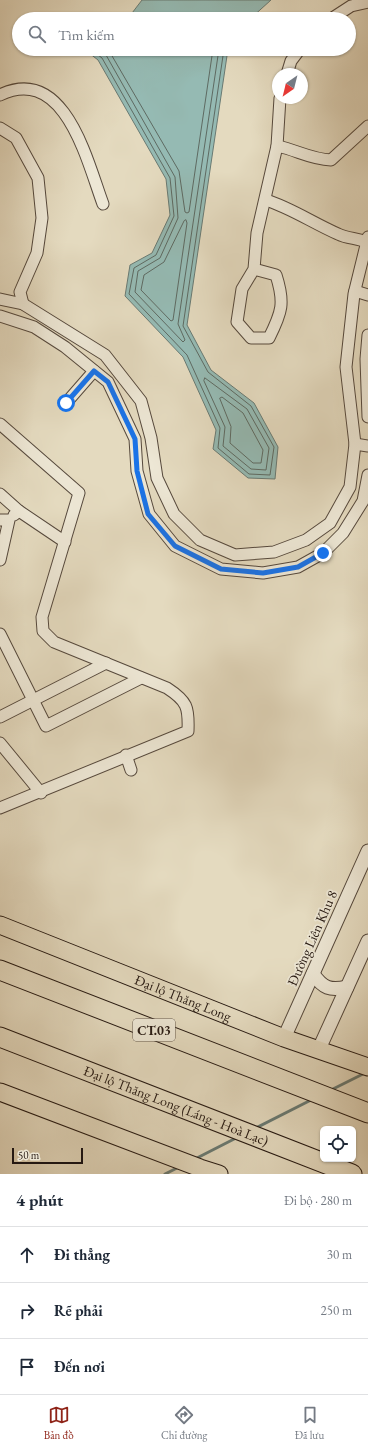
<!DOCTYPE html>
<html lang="vi">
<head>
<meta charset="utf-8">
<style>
  :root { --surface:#fff; --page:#f2f2f3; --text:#1f2937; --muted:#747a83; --line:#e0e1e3; --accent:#8f2418 }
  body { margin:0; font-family:"EB Garamond",serif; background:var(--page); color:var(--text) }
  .controls { position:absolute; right:12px; bottom:12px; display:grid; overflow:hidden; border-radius:6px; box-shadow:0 1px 3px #0004 }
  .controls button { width:36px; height:36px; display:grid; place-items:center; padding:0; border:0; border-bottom:1px solid var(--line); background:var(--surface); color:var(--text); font:20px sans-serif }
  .compass { position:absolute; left:272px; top:68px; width:36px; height:36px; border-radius:50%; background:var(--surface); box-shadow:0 1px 3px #0004; rotate:215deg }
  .scale { position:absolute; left:12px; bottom:10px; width:71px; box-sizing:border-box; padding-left:4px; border:2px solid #261912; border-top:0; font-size:11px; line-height:14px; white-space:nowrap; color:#261912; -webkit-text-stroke:3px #ede7d5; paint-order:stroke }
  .stop { position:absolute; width:12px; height:12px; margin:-9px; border:3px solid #1a73e8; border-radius:50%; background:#fff }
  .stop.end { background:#1a73e8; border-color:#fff; box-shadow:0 1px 4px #0008 }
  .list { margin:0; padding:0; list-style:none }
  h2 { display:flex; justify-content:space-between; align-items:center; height:52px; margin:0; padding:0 16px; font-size:17px }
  h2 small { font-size:13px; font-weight:400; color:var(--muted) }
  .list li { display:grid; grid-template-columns:26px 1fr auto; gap:12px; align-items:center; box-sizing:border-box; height:56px; padding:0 16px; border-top:1px solid var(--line) }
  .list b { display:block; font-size:15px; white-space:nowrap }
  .list em { font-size:13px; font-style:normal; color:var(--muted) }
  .icon { flex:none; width:22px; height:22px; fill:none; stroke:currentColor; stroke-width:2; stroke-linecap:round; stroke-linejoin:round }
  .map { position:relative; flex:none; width:368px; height:1174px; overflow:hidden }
  .search { position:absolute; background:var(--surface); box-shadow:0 1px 3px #0004; left:12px; right:12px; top:12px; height:44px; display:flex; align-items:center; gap:10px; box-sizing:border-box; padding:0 14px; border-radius:22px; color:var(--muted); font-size:15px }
  .sheet { height:220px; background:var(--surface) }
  nav { display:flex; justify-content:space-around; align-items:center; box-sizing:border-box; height:56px; border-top:1px solid var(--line); background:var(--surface); font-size:11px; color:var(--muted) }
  nav a { display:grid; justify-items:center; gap:2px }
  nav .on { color:var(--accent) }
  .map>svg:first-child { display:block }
  .water { fill:#95bab3; stroke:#697a73 }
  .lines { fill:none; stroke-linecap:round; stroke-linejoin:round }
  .shore { stroke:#5e6a62; stroke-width:1 }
  .stream { stroke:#697a73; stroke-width:3 }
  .minor-casing { stroke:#56493d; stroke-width:13 }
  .tertiary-casing { stroke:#56493d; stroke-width:15 }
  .primary-casing { stroke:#261912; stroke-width:19 }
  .motorway-casing { stroke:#261912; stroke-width:21 }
  .minor { stroke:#ede7d5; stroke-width:11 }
  .tertiary { stroke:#ede7d5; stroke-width:13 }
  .primary { stroke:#e4dabf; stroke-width:17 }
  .motorway { stroke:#e4dabf; stroke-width:19 }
  .route { stroke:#1a73e8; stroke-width:5 }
  .labels { text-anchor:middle; stroke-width:3.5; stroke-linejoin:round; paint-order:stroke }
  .shield { fill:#ede7d5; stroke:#62574c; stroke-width:1 }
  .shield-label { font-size:13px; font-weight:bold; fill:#261912 }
  .street-label { font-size:14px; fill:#261912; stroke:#ede7d5 }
</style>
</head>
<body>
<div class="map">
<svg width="368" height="1174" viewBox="0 0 368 1174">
  <rect width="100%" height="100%" fill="#e4dabf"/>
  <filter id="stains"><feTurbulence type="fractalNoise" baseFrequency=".005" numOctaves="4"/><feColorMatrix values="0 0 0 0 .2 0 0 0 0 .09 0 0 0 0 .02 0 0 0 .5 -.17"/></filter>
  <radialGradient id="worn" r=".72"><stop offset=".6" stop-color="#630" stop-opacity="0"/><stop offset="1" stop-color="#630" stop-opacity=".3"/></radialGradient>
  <g class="water">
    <polygon points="142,0 271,0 250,19 122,19 129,17"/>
    <polygon points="84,49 228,49 187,325 211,370 254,403 278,447 275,479 248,478 213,449 216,430 183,357 125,296 130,265 152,253 170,215 166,179 98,60"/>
  </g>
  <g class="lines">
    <g class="shore">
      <polyline points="90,49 102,58 170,178 174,216 156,255 134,268 129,294 187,355 220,428 218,448 249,474 270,475 274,447 251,406 208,372 183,326 224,49"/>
      <polyline points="99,49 106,55 175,177 178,218 160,258 138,271 135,292 183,342 185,340 178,324 219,49"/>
      <polyline points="108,49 179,171 185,212 187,213 189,212 213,49"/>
      <polygon points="186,220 187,223 173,320 171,321 141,290 144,275 164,262 184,221"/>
      <polygon points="205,378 247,409 269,448 266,470 251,469 223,446 225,427 204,381"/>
      <polygon points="220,398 222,397 243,413 263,450 261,463 253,463 230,443 231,427"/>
    </g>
    <g class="stream">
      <polyline points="329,1091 365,1073"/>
      <polyline points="254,1129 313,1099"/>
      <polyline points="195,1159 238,1137"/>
      <polyline points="165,1174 179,1167"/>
    </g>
    <defs>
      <g id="minor">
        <polyline points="331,19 351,6 368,2"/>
        <polyline points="287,74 291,61 300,49"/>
        <path d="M 0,95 C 65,64 87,161 103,204"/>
        <polyline points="0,128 16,138 38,178 42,218 37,253 20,292 23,304"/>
        <path d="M 277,146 C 297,150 310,159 331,160 L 368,126"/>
        <path d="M 266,200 C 291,208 313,223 338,234 C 348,239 359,238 368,243"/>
        <path d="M 254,269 L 276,275 C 285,303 282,312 269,338 L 251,338 L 237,322 L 242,289 L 254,269 L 257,233 L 277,146 L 280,98"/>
        <polyline points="355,291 368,295"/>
        <polyline points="0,299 23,304 105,355 141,401 151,438 157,478 174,514 200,540 235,555 274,552 306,540 330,523 350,487 355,444 346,367 354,294 368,237"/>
        <polyline points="0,316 34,327 65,347 108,382 135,439 137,471 149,514 175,546 221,569 263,573 298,567 323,553 343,533 363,501 368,475"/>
        <polyline points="368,335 366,359 368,417"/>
        <polyline points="66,403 94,371"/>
        <path d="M 0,424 L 79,493 L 42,617 L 43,631 L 54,642 L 167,688 C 187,701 189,707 188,731 L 0,808"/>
        <polyline points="355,444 368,446"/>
        <polyline points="0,494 19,511 14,515"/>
        <polyline points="19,511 65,542"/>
        <polyline points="0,520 9,520 0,560"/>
        <polyline points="0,634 46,726 141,678"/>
        <polyline points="0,717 106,663"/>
        <polyline points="0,743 41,793"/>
        <polyline points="126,755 131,770"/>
      </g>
      <g id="tertiary">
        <path d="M 313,974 C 323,988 330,991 347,987"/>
        <polyline points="284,1038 368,851"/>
        <polyline points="319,1049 368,941"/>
      </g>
      <g id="primary">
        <path id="s1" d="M 0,925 L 284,1038 L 368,1067"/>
        <polyline points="0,1092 200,1168 219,1174"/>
      </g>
      <g id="motorway">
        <polyline points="0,970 368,1113"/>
        <path id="s2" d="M 0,1037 L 352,1174"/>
      </g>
    </defs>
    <use href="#minor" class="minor-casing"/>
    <use href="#tertiary" class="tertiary-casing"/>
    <use href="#primary" class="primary-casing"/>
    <use href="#motorway" class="motorway-casing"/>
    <use href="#minor" class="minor"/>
    <use href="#tertiary" class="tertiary"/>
    <use href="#primary" class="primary"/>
    <use href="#motorway" class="motorway"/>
  </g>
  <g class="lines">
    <polyline class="route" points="66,403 94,371 108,382 135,439 137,471 148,514 175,546 221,569 263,573 298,567 323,553"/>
  </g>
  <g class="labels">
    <rect class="shield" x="133" y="1019" width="42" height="22" rx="3"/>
    <g class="shield-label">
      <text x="154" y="1035">CT.03</text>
    </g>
    <g class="street-label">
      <text transform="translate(312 938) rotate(-66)" y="5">Đường Liên Khu 8</text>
      <text dy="5" stroke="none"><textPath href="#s1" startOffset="197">Đại lộ Thăng Long</textPath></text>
      <text dy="5" stroke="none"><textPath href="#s2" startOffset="189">Đại lộ Thăng Long (Láng - Hoà Lạc)</textPath></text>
    </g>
  </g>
  <rect width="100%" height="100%" filter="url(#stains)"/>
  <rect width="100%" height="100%" fill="url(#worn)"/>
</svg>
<div class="controls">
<button><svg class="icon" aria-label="locate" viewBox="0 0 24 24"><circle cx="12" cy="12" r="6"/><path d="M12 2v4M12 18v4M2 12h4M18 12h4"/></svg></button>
</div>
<svg class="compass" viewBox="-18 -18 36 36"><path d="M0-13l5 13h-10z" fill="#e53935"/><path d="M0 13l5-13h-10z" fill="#747a83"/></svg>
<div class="scale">50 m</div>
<div class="stop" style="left:66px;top:403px"></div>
<div class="stop end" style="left:323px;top:553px"></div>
<div class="search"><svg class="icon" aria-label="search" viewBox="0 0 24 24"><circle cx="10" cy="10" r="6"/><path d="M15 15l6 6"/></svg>Tìm kiếm</div>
</div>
<section class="sheet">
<h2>4 phút<small>Đi bộ · 280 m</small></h2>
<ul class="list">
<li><svg class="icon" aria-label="ahead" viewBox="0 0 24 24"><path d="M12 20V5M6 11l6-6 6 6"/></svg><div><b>Đi thẳng</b></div><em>30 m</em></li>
<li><svg class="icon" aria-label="right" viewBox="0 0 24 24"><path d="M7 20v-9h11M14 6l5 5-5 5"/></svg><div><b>Rẽ phải</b></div><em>250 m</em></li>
<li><svg class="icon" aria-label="arrive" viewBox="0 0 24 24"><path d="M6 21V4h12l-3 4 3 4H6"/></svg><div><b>Đến nơi</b></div></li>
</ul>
</section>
<nav>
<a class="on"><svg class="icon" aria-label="map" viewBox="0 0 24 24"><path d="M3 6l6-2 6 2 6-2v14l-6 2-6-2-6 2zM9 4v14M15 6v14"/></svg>Bản đồ</a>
<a><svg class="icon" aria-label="directions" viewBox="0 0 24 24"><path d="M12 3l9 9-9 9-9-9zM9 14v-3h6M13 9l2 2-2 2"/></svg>Chỉ đường</a>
<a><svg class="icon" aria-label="saved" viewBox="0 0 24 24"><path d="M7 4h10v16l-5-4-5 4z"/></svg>Đã lưu</a>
</nav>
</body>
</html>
